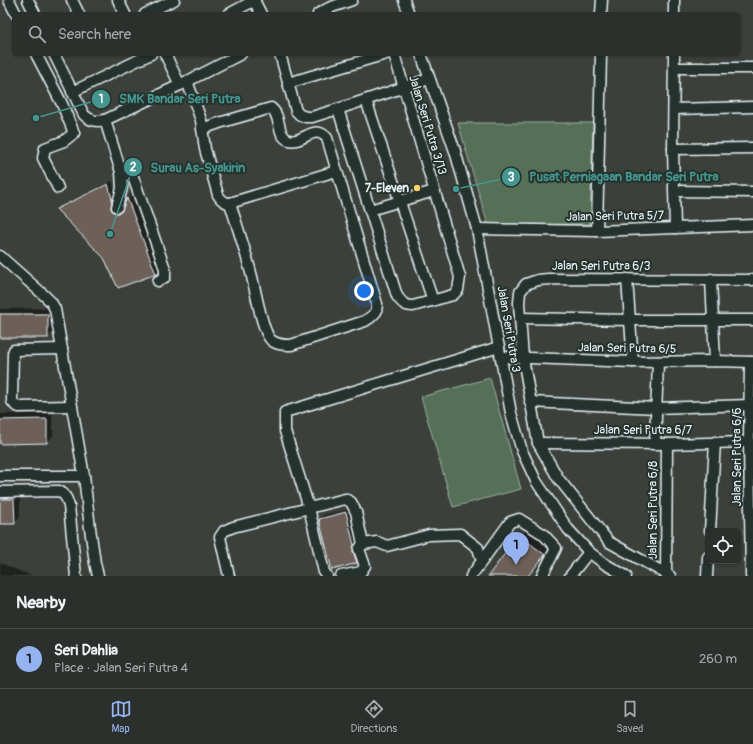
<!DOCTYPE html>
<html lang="en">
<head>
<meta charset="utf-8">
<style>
  :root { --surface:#2c302c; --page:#343834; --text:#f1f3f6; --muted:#a6a9a9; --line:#484b48; --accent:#95b2f1 }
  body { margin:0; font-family:Pangolin,sans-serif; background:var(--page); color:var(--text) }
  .controls { position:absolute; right:12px; bottom:12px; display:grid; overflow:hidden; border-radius:6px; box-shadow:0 1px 3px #0004 }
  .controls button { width:36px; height:36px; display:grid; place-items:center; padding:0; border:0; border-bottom:1px solid var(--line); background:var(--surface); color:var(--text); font:20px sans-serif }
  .you { position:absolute; left:364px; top:291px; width:14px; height:14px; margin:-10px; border:3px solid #fff; border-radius:50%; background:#1a73e8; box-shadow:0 0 0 6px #1a73e833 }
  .badge { display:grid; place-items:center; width:26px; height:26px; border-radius:50%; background:var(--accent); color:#111; font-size:13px; font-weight:700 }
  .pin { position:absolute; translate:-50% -33px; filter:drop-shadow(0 1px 2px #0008) }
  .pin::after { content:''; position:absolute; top:21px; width:14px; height:12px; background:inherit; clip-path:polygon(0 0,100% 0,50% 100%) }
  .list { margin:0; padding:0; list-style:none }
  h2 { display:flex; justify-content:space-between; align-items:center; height:52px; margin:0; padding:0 16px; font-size:17px }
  h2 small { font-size:13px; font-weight:400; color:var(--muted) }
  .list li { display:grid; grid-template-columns:26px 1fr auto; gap:12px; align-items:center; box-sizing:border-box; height:60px; padding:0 16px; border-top:1px solid var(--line) }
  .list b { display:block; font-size:15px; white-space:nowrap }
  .list p { margin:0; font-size:13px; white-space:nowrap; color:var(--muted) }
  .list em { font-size:13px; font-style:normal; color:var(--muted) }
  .icon { flex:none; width:22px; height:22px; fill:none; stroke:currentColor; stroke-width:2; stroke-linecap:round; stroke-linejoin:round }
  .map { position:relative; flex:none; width:753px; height:576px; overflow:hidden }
  .search { position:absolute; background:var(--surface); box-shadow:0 1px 3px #0004; left:12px; right:12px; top:12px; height:44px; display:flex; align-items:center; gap:10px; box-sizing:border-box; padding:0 14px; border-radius:6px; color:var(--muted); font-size:15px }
  .sheet { height:112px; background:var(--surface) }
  nav { display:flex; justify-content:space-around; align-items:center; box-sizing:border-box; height:56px; border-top:1px solid var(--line); background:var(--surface); font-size:11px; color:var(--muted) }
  nav a { display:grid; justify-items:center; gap:2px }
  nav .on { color:var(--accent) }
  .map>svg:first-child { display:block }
  .green { fill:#547057; stroke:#9eb0a8 }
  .shadow { fill:#0007 }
  .building { fill:#6c6059; stroke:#e8f1f8 }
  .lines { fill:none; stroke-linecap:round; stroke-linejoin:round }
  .minor-casing { stroke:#e8f1f8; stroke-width:13 }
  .minor { stroke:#26332d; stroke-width:10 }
  .poi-dot { fill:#ffd166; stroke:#26332d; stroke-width:1.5 }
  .labels { text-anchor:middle; stroke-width:4; stroke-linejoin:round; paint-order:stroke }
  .street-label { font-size:12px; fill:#e8f1f8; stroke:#26332d }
  .poi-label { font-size:12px; font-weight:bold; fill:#e8f1f8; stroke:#26332d; text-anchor:end }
  .leader { fill:none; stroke:#459590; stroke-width:1.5 }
  .callout-dot { fill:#459590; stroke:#26332d; stroke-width:1.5 }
  .mark-label { font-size:12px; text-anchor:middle; font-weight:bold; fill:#fff }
  .callout-label { font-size:13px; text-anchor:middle; font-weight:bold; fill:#459590; stroke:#26332d; stroke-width:4; stroke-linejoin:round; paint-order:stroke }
</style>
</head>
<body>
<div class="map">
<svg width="753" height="576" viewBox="0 0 753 576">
  <rect width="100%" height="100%" fill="#3b403a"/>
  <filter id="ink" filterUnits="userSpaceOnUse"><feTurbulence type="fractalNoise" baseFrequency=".025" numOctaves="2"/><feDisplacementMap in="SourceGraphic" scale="8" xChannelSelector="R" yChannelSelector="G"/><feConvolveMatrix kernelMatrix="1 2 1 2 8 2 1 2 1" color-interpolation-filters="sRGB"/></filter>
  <g filter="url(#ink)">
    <g class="green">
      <polygon points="458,123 593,123 590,224 488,225"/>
      <polygon points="490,378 521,489 453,507 421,397"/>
    </g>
    <g class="shadow">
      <polygon points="112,181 120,210 124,209 128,198 131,195 159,269 156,273 119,287 105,257 57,209 61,206"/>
      <polygon points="54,308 54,331 48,337 0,337 0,315 53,315 53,313 0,313 0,309"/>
      <polygon points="0,414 52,414 53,436 47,442 0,443"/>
      <polygon points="0,494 20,494 20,517 14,523 0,523"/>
      <polygon points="350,509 357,541 356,547 360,559 357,563 320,519 324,515"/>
      <polygon points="526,530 550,548 528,576 489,576"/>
      <polygon points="0,563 32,576 0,576"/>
    </g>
    <g class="building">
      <polygon points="108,184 112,199 111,208 113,212 116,213 121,212 127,198 156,274 118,288 104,258 56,209"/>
      <rect x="0" y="314" width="48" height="24"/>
      <polygon points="47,419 47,443 0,444 0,420"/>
      <polygon points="0,499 14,499 15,524 0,524"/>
      <polygon points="346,512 354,545 353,551 357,563 332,570 319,519"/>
      <polygon points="519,535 545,555 528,576 488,576"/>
    </g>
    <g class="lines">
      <defs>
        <g id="minor">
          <polyline points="9,0 16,14"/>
          <polyline points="28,0 35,14"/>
          <polyline points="72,0 79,14"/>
          <polyline points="118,0 125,14"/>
          <polyline points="254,0 261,14"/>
          <polyline points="404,0 409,14"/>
          <polyline points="674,0 674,14"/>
          <polyline points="145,14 174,0"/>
          <polyline points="229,14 255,0"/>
          <polyline points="318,14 329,8 352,0"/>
          <polyline points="601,14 602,0"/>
          <polyline points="36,54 62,104 74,133 64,141 45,148 43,158 58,188"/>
          <path d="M 54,54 L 84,115 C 91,121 96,122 105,120 L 180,85 L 241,54"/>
          <polyline points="165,54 180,85"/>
          <polyline points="280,54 296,111 300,115 306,117 312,117 338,109 429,79"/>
          <polyline points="421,54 455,151 477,229 511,413 522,451 536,481 568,529 589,552 605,564 626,576"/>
          <polyline points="674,54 673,149 675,228"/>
          <polyline points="675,68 753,68"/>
          <path d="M 187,81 L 201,120 L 205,149 L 218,195 C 221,200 224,203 230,203 L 336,171"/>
          <polyline points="288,83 386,54"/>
          <polyline points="72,92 151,54"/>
          <polyline points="366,100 433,301"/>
          <path d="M 338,109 L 397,296 C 402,303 405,306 413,306 L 453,295 L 458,290 L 460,277 L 394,54"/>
          <polyline points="674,109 753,107"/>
          <polyline points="105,120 121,172 122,188 117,207"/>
          <path d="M 202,129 L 219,123 L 271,108 C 282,116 276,136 289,140 C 303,144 314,123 327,138 L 377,304 L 376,312 L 371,317 L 365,321 L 291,345 C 284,345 277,345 271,340 C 262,332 255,287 251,273 C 245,249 237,226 230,203"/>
          <polyline points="673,149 753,148"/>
          <polyline points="121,172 133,177 165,269 165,277 158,281"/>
          <polyline points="675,191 753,192"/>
          <polyline points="370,210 434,191"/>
          <polyline points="477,229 597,231 753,225"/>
          <polyline points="597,231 601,54"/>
          <polyline points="0,256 45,296 51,302 55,309 84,476 90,528 95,563 98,576"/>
          <polyline points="627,279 633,362"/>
          <polyline points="711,279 715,361"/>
          <polyline points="520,318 630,320 753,320"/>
          <polyline points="62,349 14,350 13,353 12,401 15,405 19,407 72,406"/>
          <polyline points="501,357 633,362 715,361 753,362"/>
          <polyline points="750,362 749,442 751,576"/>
          <polyline points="530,402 656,408 750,405"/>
          <polyline points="538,443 667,444 749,442"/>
          <polyline points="655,444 658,362"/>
          <polyline points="0,476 84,476"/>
          <path d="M 0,492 L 59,491 C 66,495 67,499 69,506 L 76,576"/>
          <polyline points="710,531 715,442"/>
          <polyline points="482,561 510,522 519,519 543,534 556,548 542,576"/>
          <polyline points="666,575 667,444"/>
          <polyline points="229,576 220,537 224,531 233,527 345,499 351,502 356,512 363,544"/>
          <polyline points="327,576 324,572 309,508 285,431 285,412 499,347"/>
          <polyline points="341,576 361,572 365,566 359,549 363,544 377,542 387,546 429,535 460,534 478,548 482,561 471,576"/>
          <polyline points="570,576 589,552"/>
          <polyline points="670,576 609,542 558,478 538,443 523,358 519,303 520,292 526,284 538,280 549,279 753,280"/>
          <polyline points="707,576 708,557"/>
        </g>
      </defs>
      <use href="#minor" class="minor-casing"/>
      <use href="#minor" class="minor"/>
    </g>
  </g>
  <circle class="poi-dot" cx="417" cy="188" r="4"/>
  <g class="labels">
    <g class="street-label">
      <text transform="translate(428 125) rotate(73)" y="4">Jalan Seri Putra 3/13</text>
      <text transform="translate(615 216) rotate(-1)" y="4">Jalan Seri Putra 5/7</text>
      <text x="601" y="270">Jalan Seri Putra 6/3</text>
      <text transform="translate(509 329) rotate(80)" y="4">Jalan Seri Putra 3</text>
      <text transform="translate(627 348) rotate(1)" y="4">Jalan Seri Putra 6/5</text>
      <text x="643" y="434">Jalan Seri Putra 6/7</text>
      <text transform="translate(737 457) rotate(-90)" y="4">Jalan Seri Putra 6/6</text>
      <text transform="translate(653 510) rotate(-90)" y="4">Jalan Seri Putra 6/8</text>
    </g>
    <g class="poi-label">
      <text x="409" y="192">7-Eleven</text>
    </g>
  </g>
  <path class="leader" d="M36 118L101 99M110 234L133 167M456 189L511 177"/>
  <g class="callout-dot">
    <circle cx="36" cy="118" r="4"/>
    <circle cx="110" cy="234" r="4"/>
    <circle cx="456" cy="189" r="4"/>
    <circle cx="101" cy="99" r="10"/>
    <circle cx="133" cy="167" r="10"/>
    <circle cx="511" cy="177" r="10"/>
  </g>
  <g class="mark-label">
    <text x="101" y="103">1</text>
    <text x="133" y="171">2</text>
    <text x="511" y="181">3</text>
  </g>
  <g class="callout-label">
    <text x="180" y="103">SMK Bandar Seri Putra</text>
    <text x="198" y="172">Surau As-Syakirin</text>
    <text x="624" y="181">Pusat Perniagaan Bandar Seri Putra</text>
  </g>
</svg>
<div class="controls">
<button><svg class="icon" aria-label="locate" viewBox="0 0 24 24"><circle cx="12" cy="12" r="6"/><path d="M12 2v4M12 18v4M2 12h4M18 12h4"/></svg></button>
</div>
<div class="you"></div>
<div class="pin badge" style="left:516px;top:565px">1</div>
<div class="search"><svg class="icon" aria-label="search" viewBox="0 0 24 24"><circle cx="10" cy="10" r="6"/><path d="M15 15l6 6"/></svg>Search here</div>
</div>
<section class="sheet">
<h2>Nearby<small></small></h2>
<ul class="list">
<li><span class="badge">1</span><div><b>Seri Dahlia</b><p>Place · Jalan Seri Putra 4</p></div><em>260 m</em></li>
</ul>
</section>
<nav>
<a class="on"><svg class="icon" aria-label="map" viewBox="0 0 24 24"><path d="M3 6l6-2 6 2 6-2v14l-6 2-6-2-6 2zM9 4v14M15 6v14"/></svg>Map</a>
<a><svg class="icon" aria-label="directions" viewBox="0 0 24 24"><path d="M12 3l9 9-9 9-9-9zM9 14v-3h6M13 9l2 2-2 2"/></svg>Directions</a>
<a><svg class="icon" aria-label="saved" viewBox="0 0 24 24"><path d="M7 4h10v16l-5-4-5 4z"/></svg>Saved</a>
</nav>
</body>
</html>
